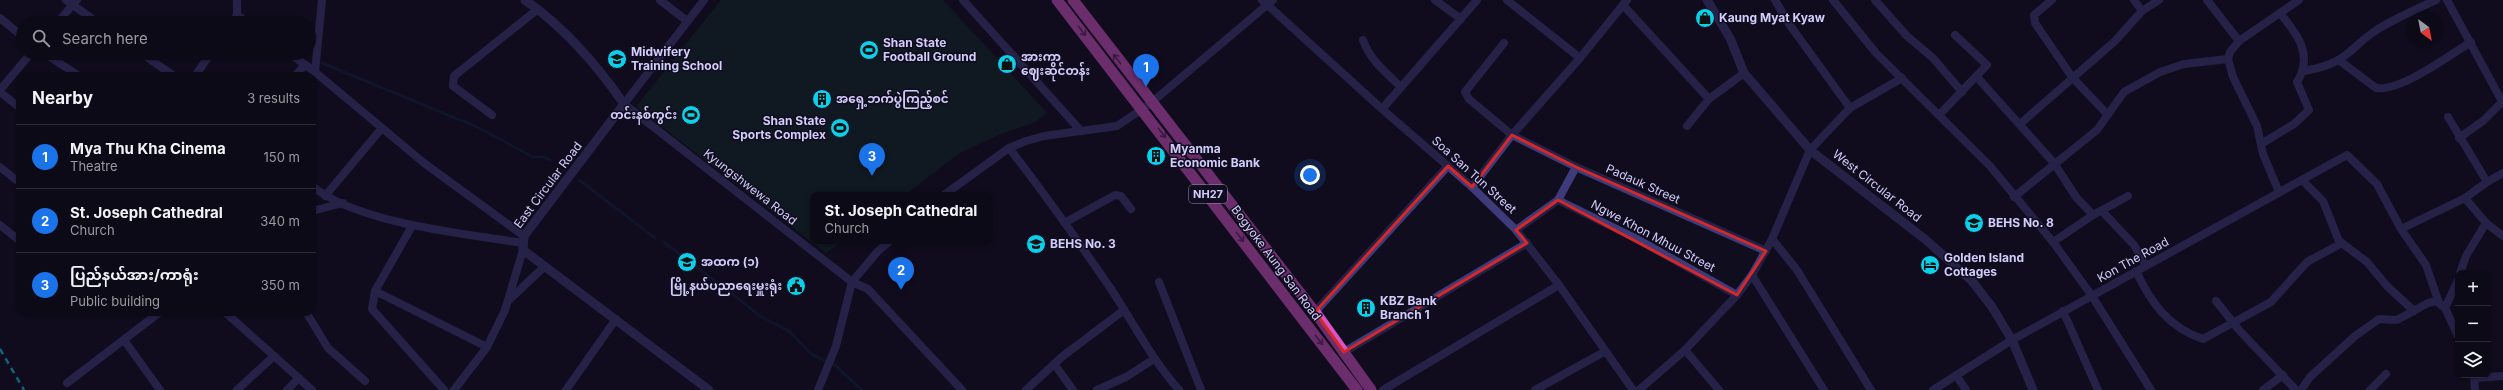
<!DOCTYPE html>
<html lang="en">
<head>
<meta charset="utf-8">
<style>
  :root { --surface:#0c0a16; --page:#1a1823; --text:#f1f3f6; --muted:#9a9aa1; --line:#2c2b35; --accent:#1a73e8 }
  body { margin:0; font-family:Inter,"Noto Sans Myanmar",sans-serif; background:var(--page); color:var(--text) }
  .controls { position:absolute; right:12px; bottom:12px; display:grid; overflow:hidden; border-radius:8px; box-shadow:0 1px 3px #0004 }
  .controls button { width:36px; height:36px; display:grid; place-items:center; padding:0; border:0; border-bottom:1px solid var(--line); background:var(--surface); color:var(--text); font:20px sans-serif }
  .compass { position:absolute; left:2407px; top:12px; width:36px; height:36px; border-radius:50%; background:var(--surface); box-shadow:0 1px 3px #0004; rotate:148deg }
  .you { position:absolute; left:1310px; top:175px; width:14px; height:14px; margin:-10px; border:3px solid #fff; border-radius:50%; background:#1a73e8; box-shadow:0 0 0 6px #1a73e833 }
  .badge { display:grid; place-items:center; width:26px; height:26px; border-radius:50%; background:var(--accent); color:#fff; font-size:13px; font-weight:700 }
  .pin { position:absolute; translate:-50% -33px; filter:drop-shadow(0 1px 2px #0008) }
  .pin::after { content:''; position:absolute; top:21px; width:14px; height:12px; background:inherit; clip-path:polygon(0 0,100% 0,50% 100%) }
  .popup { position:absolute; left:810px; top:192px; width:182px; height:52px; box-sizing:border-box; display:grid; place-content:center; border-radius:8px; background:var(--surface); filter:drop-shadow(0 1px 3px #0005); font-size:13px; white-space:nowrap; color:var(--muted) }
  .popup b { font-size:15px; color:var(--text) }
  .popup::after { content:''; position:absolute; left:50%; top:100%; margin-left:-8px; border:8px solid transparent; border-top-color:var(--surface) }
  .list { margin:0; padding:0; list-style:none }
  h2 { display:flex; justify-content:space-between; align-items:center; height:52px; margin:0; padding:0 16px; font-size:17px }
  h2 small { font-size:13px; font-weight:400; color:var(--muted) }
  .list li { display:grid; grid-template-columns:26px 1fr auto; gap:12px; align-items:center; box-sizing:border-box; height:64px; padding:0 16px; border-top:1px solid var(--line) }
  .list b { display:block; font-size:15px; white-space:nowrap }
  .list p { margin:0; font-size:13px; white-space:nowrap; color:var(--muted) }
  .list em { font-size:13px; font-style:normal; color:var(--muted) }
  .icon { flex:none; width:22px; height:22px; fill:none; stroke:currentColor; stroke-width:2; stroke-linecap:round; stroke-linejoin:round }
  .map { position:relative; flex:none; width:2503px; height:390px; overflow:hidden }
  .search { position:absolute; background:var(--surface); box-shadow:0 1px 3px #0004; left:16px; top:16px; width:300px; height:44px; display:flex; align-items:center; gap:10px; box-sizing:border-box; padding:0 14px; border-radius:22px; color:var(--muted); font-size:15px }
  .panel { position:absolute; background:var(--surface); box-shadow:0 1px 3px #0004; left:16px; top:72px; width:300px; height:244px; border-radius:12px }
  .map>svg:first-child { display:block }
  .green { fill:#112827 }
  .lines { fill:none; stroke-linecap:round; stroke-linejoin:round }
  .stream { stroke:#0e2141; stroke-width:2.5 }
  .minor { stroke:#3e3b7b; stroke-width:8 }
  .tertiary { stroke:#3e3b7b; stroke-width:9 }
  .trunk { stroke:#da54c9; stroke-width:11 }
  .rail { stroke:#0ccfe9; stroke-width:2.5; stroke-dasharray:6 5; stroke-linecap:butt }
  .oneway { stroke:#6b2d6b }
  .marked { fill:none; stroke:#d62828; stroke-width:3; stroke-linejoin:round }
  .labels { text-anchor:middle; stroke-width:3; stroke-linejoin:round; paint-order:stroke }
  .shield { fill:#100d1e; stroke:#9893b9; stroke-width:1 }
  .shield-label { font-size:11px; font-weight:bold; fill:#d3cdfc }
  .poi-label { font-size:12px; font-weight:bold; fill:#d3cdfc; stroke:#100d1e; text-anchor:start }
  .street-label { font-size:12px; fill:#d3cdfc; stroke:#100d1e }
</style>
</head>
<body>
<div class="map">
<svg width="2503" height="390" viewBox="0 0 2503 390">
  <rect width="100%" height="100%" fill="#100d1e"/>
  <polygon class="green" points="721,0 943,0 1047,113 1035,122 998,135 958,154 905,195 813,195 813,241 842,241 826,253 636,107"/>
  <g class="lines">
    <g class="stream">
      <polyline points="322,63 477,127 533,157 543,157 550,160"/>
      <polyline points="579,180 655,238"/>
      <polyline points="664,242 720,285"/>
      <polyline points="726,289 760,316 789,331 811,354 836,366 862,390"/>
    </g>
    <g class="minor">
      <polyline points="66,0 98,23"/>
      <polyline points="660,0 687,21"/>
      <polyline points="704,0 624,104 852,282 868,289 962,390"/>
      <polyline points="963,0 1081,131"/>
      <polyline points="1262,0 1382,109 1472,187 1516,230 1559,285 1633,390"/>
      <polyline points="1435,0 1461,19"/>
      <polyline points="1507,0 1580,58"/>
      <polyline points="1775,0 1789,24 1850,108"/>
      <polyline points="1833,0 1876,53 1990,166 2053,242 2092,296 2151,390"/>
      <polyline points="1875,0 1907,36 1933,58 1962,92"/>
      <polyline points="2052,0 2034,15 2035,23 2072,77 2107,114"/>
      <polyline points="2134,0 2142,11"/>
      <polyline points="2207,0 2239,41"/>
      <polyline points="2447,0 2503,103"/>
      <polyline points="1623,5 1709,99"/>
      <polyline points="237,15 248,23"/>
      <polyline points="0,18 23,37"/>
      <polyline points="57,23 77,0"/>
      <polyline points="232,23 237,15 237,0"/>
      <path d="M 1363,40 C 1370,60 1386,73 1401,87"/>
      <polyline points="1504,43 1465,92 1469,99 1512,135 1576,167 1766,251"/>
      <polyline points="44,53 79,76"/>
      <polyline points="141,53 174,76"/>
      <polyline points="289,53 315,72 424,163 524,236"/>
      <path d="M 2340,61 L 2376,88 C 2400,92 2450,55 2471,42"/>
      <path d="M 2304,71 C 2349,63 2346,50 2378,29 C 2396,18 2416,9 2436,0"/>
      <polyline points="315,72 322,0"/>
      <polyline points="195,76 211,53"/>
      <polyline points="295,76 305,65"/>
      <polyline points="1976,76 2054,163 2076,197 2093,215"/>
      <polyline points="0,90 31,53"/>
      <polyline points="0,92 20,108"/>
      <polyline points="1382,109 1477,0"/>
      <polyline points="492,115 453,86 454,76 538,9"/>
      <polyline points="1939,115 1987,65 1955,35"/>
      <polyline points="2448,117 2487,182"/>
      <polyline points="2020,124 2115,41 2142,11 2159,0"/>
      <polyline points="1687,126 1709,99 1744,73"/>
      <polyline points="2459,138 2483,121 2502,102"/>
      <path d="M 2261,144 L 2294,124 L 2309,110 L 2297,82 C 2314,55 2297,34 2280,13"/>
      <path d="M 1009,148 C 1045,194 1078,241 1111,289 C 1134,324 1151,358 1179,390"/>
      <polyline points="0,167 20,183"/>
      <polyline points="2302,180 2323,201 2339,241 2367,262 2387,286 2414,311"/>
      <path d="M 312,186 C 359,224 462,233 522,243"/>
      <polyline points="1472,187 1512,135 1580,58 1627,0"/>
      <polyline points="2279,192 2263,154 2257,126 2233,77 2228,59 2230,52 2239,41 2299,0"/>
      <polyline points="944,195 1009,148 1026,141 1044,136 1117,126 1151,103 1273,0"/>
      <polyline points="325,196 382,128"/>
      <polyline points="2014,197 2097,130 2124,92 2160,72 2184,64 2228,59"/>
      <polyline points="2465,198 2486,223 2503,236"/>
      <polyline points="1558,200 1637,239 1737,295"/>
      <polyline points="312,211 343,203"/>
      <polyline points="2102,211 2134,245 2146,266"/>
      <polyline points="1066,222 1115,195 1121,196 1131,209"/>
      <polyline points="0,225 20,241"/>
      <polyline points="412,226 375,291 372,309 444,390"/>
      <polyline points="2401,229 2465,198 2487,182 2503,173"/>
      <polyline points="1516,230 1558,200 1576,167"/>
      <polyline points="1772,239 1797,270 1871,390"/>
      <polyline points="2053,242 2093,215 2128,196"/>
      <path d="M 2136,271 C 2151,303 2169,328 2203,339 L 2271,302 L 2307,262 L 2342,243"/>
      <polyline points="2460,273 2466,256 2486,223"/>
      <polyline points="1752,275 1824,390"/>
      <polyline points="1159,282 1201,390"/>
      <polyline points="375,291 487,347"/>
      <polyline points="510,299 545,266"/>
      <polyline points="2216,301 2239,330 2296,390"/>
      <polyline points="2445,308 2458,280"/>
      <polyline points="2063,311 2098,390"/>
      <polyline points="225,312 312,390"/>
      <polyline points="306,312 328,348 365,381"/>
      <polyline points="1315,312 1448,166"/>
      <polyline points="124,340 160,390"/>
      <polyline points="1685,350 1719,390"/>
      <polyline points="1344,352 1527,243"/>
      <polyline points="1055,365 1073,390"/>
      <polyline points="1956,375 1966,390"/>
      <polyline points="2474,375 2475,390"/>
      <polyline points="2475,378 2503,376"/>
      <polyline points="67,383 160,312"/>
      <polyline points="237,390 274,356"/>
      <polyline points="287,390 299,378"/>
      <polyline points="454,390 487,347 505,310 523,250"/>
      <polyline points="566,390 616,319"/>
      <polyline points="818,390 836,346 852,282 878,251 890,241"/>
      <polyline points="1026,390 1063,356 1124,310"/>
      <polyline points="1097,390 1126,377 1154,359"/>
      <polyline points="1383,390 1559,285"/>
      <polyline points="1535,390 1604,352"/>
      <polyline points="1639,390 1685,350 1737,295 1752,275 1772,239 1810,150 1850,108 1902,78"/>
      <polyline points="1933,390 2012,340 2347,155 2377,184 2401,229 2426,265 2439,303"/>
      <polyline points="2263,390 2283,375"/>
      <polyline points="2301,390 2310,377 2355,336 2379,319 2397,320 2428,303 2436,301 2445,308 2458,336"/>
      <polyline points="2370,390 2386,374"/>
    </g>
    <g class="tertiary">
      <path d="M 525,0 C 564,27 597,65 624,104 L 524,236 L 523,250 L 709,390"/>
      <polyline points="1707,0 1730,38 1744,73 1810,150 1926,240 1972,281 1992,307 2012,340 2033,390"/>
    </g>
    <g class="trunk">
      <polyline points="1057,0 1357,390"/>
      <polyline points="1073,0 1315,312 1371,390"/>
    </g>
    <polyline class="rail" points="0,349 24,390"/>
  </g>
  <defs><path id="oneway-shaft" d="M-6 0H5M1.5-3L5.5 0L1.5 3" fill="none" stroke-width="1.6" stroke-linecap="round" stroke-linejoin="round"/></defs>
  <g class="oneway">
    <use href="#oneway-shaft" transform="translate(1082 31) rotate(52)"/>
    <use href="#oneway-shaft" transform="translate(1117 59) rotate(-127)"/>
    <use href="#oneway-shaft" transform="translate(1162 133) rotate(53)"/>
    <use href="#oneway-shaft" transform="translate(1240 237) rotate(52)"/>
    <use href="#oneway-shaft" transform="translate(1319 340) rotate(52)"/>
  </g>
  <path d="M0 0H2503V390H0ZM 1512,135 L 1576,167 L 1766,251 L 1737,295 L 1558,200 L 1516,230 L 1527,243 L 1344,352 L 1315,312 L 1448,166 L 1472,187 Z" fill="#100d1e" fill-opacity=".55" fill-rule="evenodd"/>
  <path class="marked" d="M 1512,135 L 1576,167 L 1766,251 L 1737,295 L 1558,200 L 1516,230 L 1527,243 L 1344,352 L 1315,312 L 1448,166 L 1472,187 Z"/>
  <defs>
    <symbol id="shop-disc" viewBox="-11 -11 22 22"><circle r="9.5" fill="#0ccfe9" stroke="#100d1e"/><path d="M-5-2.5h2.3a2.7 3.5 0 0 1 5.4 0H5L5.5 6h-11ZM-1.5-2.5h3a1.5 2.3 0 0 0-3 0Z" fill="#111"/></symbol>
    <symbol id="stadium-disc" viewBox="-11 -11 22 22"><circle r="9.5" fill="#0ccfe9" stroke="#100d1e"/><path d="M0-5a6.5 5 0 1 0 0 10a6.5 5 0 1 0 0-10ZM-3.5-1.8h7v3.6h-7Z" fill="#111"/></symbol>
    <symbol id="school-disc" viewBox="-11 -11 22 22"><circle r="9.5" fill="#0ccfe9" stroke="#100d1e"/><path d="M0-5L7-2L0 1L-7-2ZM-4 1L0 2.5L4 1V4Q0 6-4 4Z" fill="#111"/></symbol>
    <symbol id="building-disc" viewBox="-11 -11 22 22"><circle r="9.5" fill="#0ccfe9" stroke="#100d1e"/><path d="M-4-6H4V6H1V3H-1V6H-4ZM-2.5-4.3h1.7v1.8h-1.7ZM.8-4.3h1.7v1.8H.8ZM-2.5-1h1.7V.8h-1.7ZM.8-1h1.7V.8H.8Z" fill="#111"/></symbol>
    <symbol id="hotel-disc" viewBox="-11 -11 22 22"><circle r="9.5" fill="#0ccfe9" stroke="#100d1e"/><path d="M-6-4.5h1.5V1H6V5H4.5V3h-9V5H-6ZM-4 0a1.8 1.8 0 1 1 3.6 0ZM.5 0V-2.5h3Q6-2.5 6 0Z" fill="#111"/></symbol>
    <symbol id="civic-disc" viewBox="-11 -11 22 22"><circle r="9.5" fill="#0ccfe9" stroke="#100d1e"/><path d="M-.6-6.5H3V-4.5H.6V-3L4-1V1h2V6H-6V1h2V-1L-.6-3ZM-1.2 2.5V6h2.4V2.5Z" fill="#111"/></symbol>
  </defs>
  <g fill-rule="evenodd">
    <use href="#shop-disc" x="1694" y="7" width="22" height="22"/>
    <use href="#stadium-disc" x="858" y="39" width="22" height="22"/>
    <use href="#school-disc" x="606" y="48" width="22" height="22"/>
    <use href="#shop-disc" x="996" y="53" width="22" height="22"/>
    <use href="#building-disc" x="811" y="88" width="22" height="22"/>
    <use href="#stadium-disc" x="680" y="104" width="22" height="22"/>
    <use href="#stadium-disc" x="829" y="117" width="22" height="22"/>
    <use href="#building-disc" x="1145" y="145" width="22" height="22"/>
    <use href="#school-disc" x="1963" y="212" width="22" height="22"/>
    <use href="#school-disc" x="1025" y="233" width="22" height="22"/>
    <use href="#school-disc" x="676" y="251" width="22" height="22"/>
    <use href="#hotel-disc" x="1919" y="254" width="22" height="22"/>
    <use href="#civic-disc" x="785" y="275" width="22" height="22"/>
    <use href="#building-disc" x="1355" y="297" width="22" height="22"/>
  </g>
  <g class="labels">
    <rect class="shield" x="1189" y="185" width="38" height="18" rx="3"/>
    <g class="shield-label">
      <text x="1208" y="198">NH27</text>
    </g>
    <g class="poi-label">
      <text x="1719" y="22">Kaung Myat Kyaw</text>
      <text x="883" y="47">Shan State<tspan x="883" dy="14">Football Ground</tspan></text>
      <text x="631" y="56">Midwifery<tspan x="631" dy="14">Training School</tspan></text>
      <text x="1021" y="61">အားကာ<tspan x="1021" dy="14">ဈေးဆိုင်တန်း</tspan></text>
      <text x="836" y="103">အရှေ့ဘက်ပွဲကြည့်စင်</text>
      <text x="677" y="119" text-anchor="end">တင်းနစ်ကွင်း</text>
      <text x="826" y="125" text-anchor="end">Shan State<tspan x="826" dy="14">Sports Complex</tspan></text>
      <text x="1170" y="153">Myanma<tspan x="1170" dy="14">Economic Bank</tspan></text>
      <text x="1988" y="227">BEHS No. 8</text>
      <text x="1050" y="248">BEHS No. 3</text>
      <text x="1944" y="262">Golden Island<tspan x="1944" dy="14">Cottages</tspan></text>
      <text x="701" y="266">အထက (၁)</text>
      <text x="782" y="290" text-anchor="end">မြို့နယ်ပညာရေးမှူးရုံး</text>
      <text x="1380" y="305">KBZ Bank<tspan x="1380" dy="14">Branch 1</tspan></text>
    </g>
    <g class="street-label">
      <text transform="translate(1474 175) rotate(42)" y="4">Soa San Tun Street</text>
      <text transform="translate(1643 184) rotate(24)" y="4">Padauk Street</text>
      <text transform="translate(548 185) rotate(-53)" y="4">East Circular Road</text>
      <text transform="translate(1877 186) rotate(38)" y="4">West Circular Road</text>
      <text transform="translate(750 187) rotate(38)" y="4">Kyungshwewa Road</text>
      <text transform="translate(1653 236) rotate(28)" y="4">Ngwe Khon Mhuu Street</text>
      <text transform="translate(2133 260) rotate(-29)" y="4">Kon The Road</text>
      <text transform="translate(1276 263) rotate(53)" y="4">Bogyoke Aung San Road</text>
    </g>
  </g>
</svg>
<div class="controls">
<button>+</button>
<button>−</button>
<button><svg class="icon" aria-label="layers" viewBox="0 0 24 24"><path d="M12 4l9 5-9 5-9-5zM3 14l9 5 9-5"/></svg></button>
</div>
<svg class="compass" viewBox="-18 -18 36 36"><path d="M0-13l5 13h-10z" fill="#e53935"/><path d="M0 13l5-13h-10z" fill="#9a9aa1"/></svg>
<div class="you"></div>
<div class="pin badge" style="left:1146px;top:87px">1</div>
<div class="pin badge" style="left:901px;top:290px">2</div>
<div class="popup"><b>St. Joseph Cathedral</b>Church</div>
<div class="pin badge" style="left:872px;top:176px">3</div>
<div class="search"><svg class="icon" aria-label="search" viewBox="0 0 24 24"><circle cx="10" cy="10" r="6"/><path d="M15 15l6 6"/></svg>Search here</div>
<section class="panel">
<h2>Nearby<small>3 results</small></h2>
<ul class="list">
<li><span class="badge">1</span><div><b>Mya Thu Kha Cinema</b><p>Theatre</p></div><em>150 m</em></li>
<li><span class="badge">2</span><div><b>St. Joseph Cathedral</b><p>Church</p></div><em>340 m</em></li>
<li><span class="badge">3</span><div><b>ပြည်နယ်အား/ကာရုံး</b><p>Public building</p></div><em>350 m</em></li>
</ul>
</section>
</div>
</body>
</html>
